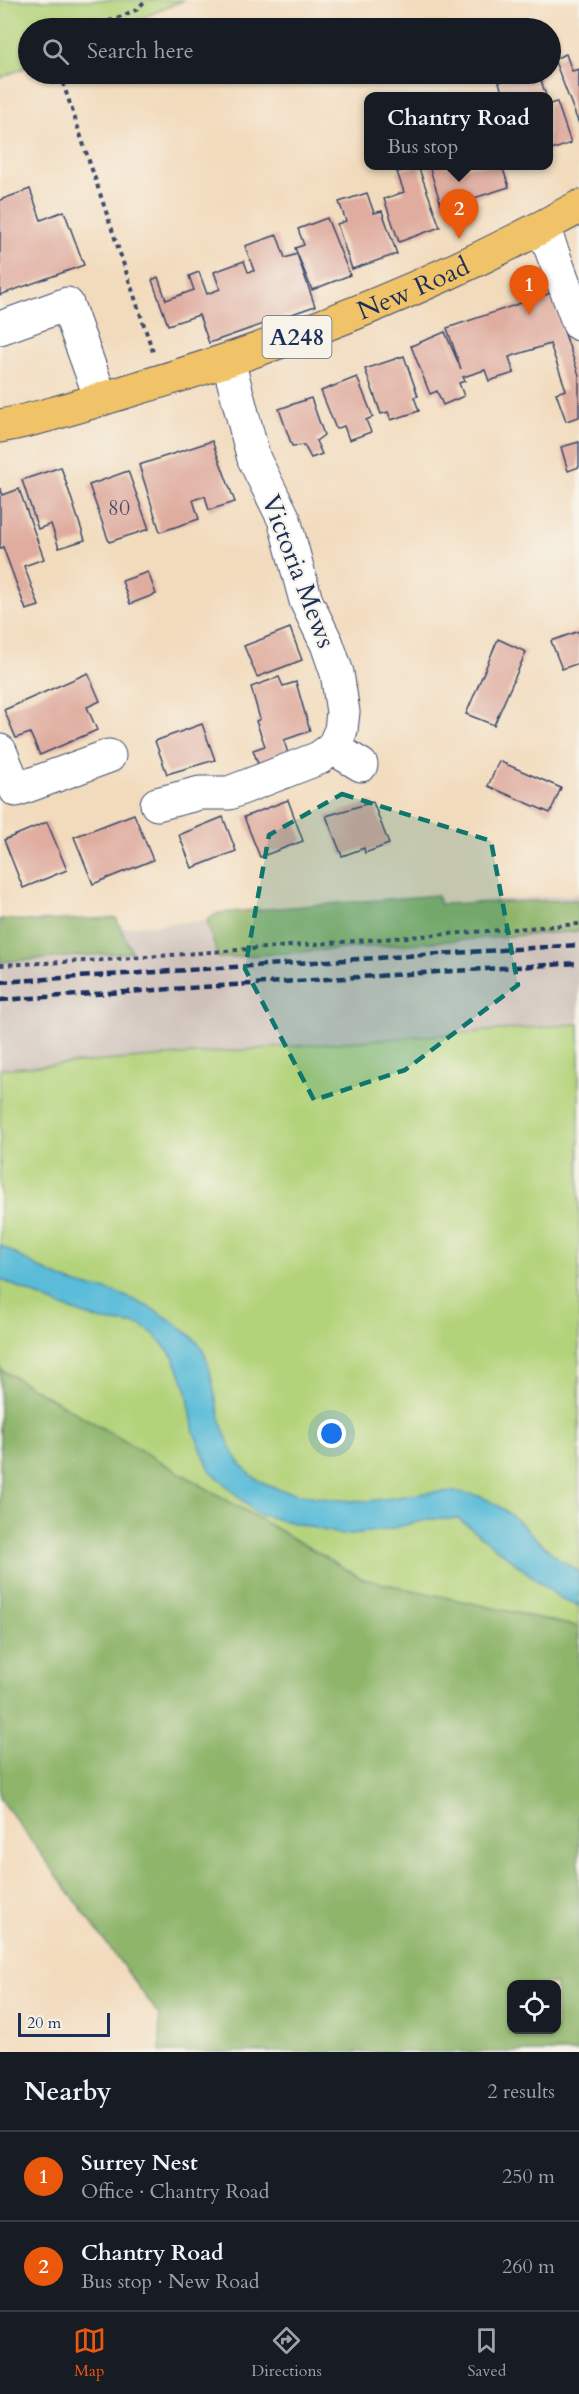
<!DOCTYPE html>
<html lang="en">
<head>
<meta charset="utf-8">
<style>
  :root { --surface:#171b24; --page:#242831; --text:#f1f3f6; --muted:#9ea1a6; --line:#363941; --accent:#ea580c }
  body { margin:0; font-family:Cardo,serif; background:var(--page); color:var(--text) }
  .controls { position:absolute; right:18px; bottom:18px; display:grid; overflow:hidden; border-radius:12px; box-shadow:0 2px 4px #0004 }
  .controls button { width:54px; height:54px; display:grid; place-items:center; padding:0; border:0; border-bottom:2px solid var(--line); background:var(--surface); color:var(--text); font:30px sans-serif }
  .scale { position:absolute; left:18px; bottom:15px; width:92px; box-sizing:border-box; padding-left:6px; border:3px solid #1b2f5e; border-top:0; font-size:16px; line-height:21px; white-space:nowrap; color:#1b2f5e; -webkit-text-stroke:4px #f7f3e8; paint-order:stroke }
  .you { position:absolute; left:332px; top:1434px; width:21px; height:21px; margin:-15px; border:4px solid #fff; border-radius:50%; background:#1a73e8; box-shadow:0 0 0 9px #1a73e833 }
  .badge { display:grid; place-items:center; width:39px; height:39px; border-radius:50%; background:var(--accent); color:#fff; font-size:20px; font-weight:700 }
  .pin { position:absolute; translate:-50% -50px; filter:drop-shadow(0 2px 3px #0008) }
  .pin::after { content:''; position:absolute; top:32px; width:21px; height:18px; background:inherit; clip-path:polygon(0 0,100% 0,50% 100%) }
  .popup { position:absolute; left:364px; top:92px; width:189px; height:78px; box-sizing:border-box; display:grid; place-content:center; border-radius:12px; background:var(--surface); filter:drop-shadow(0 2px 4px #0005); font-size:20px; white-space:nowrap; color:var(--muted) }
  .popup b { font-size:22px; color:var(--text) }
  .popup::after { content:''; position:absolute; left:50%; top:100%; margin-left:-12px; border:12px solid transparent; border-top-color:var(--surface) }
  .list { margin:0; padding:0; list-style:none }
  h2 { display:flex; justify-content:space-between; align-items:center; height:78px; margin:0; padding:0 24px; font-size:26px }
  h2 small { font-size:20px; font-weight:400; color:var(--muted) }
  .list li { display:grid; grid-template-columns:39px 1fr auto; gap:18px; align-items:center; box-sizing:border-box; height:90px; padding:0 24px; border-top:2px solid var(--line) }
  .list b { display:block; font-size:22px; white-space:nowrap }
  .list p { margin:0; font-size:20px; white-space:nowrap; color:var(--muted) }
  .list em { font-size:20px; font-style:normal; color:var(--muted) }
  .icon { flex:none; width:33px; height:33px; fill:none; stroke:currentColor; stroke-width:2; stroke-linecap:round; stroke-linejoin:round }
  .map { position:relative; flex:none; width:579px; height:2052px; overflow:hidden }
  .search { position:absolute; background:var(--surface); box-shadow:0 2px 4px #0004; left:18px; right:18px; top:18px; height:66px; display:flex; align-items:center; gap:15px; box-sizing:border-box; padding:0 21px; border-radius:33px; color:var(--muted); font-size:22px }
  .sheet { height:258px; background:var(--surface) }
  nav { display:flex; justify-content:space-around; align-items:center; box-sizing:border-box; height:84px; border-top:2px solid var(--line); background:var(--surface); font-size:16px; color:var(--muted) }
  nav a { display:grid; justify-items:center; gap:3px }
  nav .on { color:var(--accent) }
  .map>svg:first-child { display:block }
  .industrial { fill:#cec1ba }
  .green { fill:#b3d37a; stroke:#67816c; stroke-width:1.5 }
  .forest { fill:#8eb56a; stroke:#547264; stroke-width:1.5; fill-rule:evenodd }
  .water { fill:#5abcd8; stroke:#3a769b; stroke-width:1.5 }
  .building { fill:#dfac9f }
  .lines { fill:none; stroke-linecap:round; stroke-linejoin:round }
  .minor-casing { stroke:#3b496c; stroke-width:35 }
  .major-casing { stroke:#3b496c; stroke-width:35 }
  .path { stroke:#3b496c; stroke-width:4; stroke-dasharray:4.5 4.5; stroke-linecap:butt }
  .minor { stroke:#fff; stroke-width:33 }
  .major { stroke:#f1c369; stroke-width:33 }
  .rail { stroke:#1b2f5e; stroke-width:4.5; stroke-dasharray:9 4.5; stroke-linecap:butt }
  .marked { fill:#0f766e; fill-opacity:0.2; stroke:#0f766e; stroke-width:4.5; stroke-dasharray:12 8; stroke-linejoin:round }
  .labels { text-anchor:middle; stroke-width:4.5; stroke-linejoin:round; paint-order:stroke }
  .number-label { font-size:22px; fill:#4c4e6e }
  .shield { fill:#f7f3e8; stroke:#5d6a87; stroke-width:1.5 }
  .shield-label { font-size:24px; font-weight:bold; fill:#1b2f5e }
  .street-label { font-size:26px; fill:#1b2f5e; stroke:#f7f3e8 }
</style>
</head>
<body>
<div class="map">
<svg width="579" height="2052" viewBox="0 0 579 2052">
  <rect width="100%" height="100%" fill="#f7f3e8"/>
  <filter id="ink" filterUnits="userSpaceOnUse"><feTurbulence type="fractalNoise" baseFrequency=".0167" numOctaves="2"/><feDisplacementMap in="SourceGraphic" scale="12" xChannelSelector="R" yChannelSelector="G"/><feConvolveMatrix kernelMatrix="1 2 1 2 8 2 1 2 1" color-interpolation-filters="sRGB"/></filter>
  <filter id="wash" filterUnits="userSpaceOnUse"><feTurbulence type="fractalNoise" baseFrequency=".008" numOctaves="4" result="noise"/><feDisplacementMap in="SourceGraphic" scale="24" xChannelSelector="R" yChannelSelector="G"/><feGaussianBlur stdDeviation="1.35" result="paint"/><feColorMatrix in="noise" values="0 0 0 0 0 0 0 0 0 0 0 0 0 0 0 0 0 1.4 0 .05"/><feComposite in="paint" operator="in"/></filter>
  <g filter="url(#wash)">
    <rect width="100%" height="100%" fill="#f2dbbd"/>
    <polygon class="industrial" points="579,894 579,1024 0,1069 0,936"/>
    <g class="green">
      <polygon points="0,0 184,0 118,28 28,28 28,66 0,78"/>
      <polygon points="579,1024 579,1627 363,1579 0,1369 0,1069"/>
    </g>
    <g class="forest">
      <polygon points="437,895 440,904 579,900 579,931 218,958 207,920 218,913"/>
      <polygon points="116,918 132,952 0,962 0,919 34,921"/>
      <path d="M 0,1369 L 363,1579 L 579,1627 L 579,2052 L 160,2052 L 159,2015 L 0,1798 ZM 556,1984 L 556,2030 L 512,2030 L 512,1984 Z"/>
    </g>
    <path class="water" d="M 0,1245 C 24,1259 50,1276 77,1284 C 90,1288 104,1288 117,1293 C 144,1303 178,1321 198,1343 C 206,1352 209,1368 212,1380 C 219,1416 227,1464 263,1483 C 285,1494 341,1502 365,1501 C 404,1499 449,1482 486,1499 C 512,1511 532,1536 553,1554 C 561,1561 570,1566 579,1572 L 579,1606 L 560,1598 L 459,1519 L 430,1519 L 385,1530 L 343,1535 L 257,1514 L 210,1470 L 194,1432 L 187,1391 L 174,1358 L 155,1335 L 141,1325 L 103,1321 L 63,1307 L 4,1281 L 0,1278 Z"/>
    <g id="blocks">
      <g class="building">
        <polygon points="566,54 572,71 579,69 579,124 554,59"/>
        <polygon points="523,74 539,74 546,96 503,96 499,82"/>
        <polygon points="557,102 571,143 549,151 549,104"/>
        <polygon points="418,166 440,227 399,242 384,199 404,192 397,172"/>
        <polygon points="429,166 502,166 509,187 442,208"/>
        <polygon points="30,189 41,220 64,211 84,265 0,295 0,200"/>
        <polygon points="367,193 374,213 382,211 397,254 352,269 337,224 346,221 339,202"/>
        <polygon points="327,218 350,275 312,290 295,248 304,245 298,229"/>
        <polygon points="277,235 285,258 297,254 315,306 209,343 199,315 168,325 152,280 158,277 166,300 194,290 189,276 199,272 207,294 220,289 214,272 244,261 248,272 254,271 245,246"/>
        <polygon points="551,293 579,375 579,417 566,421 556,393 566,390 550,344 509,357 514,373 489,381 485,370 463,377 465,381 459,383 464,396 443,405 437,391 430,394 411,346 445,332 461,369 447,328"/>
        <polygon points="404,356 418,396 414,397 419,411 391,420 388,412 381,414 365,369"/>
        <polygon points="357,377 373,417 366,420 371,432 349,440 344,426 336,429 321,391"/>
        <polygon points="311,398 324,435 316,441 322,454 311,458 304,445 292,446 279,409"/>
        <polygon points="212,441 235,502 209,510 205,496 193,500 199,519 160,532 139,465"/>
        <polygon points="579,442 579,467 568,471 561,447"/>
        <polygon points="61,467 85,540 59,548 51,524 38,529 22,480"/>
        <polygon points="128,471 149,529 109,542 89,485"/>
        <polygon points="0,488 3,495 19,489 44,559 24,566 39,606 26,610 3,547 0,549"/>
        <polygon points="148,572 156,594 130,604 122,581"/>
        <polygon points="290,628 302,660 257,677 244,646"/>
        <polygon points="579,631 579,663 562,669 551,641"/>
        <polygon points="498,639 526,652 494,725 466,714"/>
        <polygon points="88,673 100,701 87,707 97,730 40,755 30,733 16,738 4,710"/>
        <polygon points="279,677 283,686 296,682 310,731 284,740 288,754 258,764 253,750 265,746 256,721 260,719 251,687"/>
        <polygon points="202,724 215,760 167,774 155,741"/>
        <polygon points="499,761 561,788 550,813 488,786"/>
        <polygon points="288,800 303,841 260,857 244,817"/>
        <polygon points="373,802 389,844 365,853 364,848 342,856 326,816"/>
        <polygon points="134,814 153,860 93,884 74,837"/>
        <polygon points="223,817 236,851 192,868 179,835"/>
        <polygon points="47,822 67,870 23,888 4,840"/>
      </g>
    </g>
  </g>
  <g filter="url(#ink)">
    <use href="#blocks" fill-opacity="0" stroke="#3b496c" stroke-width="1.5"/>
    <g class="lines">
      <defs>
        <g id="minor">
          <polyline points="543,227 579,324"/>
          <polyline points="0,328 67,304 101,399"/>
          <polyline points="333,748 361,765"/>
          <polyline points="0,751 16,790 109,756"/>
          <polyline points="157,804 200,793 229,793 319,758 333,748 341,730 343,712 337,673 327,644 306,601 284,519 254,459 228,360"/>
        </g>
        <g id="major">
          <path id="s1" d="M 0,426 C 44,418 88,403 131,390 C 286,345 438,285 579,207"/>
        </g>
      </defs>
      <use href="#minor" class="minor-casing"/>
      <use href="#major" class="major-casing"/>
      <g class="path">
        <polyline points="92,28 136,10 146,0"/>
        <polyline points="60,74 153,352"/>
        <polyline points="0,965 106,960 579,924"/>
      </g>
      <use href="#minor" class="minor"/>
      <use href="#major" class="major"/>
      <g class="rail">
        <polyline points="0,982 579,945"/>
        <polyline points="0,1000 579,963"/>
      </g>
    </g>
  </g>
  <path class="marked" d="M 342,794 L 491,841 L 518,985 L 405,1070 L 314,1100 L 245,969 L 269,835 Z"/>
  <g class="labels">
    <g class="number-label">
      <text x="119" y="515">80</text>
    </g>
    <rect class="shield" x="262.5" y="316" width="69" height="42" rx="4.5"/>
    <g class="shield-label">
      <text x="297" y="345">A248</text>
    </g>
    <g class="street-label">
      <text dy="9" stroke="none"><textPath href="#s1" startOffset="436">New Road</textPath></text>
      <text transform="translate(299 571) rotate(69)" y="9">Victoria Mews</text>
    </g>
  </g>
</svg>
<div class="controls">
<button><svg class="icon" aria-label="locate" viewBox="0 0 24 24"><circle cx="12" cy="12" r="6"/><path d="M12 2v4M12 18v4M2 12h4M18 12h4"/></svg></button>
</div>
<div class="scale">20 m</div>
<div class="you"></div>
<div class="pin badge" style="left:529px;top:315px">1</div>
<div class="pin badge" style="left:459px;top:239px">2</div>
<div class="popup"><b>Chantry Road</b>Bus stop</div>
<div class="search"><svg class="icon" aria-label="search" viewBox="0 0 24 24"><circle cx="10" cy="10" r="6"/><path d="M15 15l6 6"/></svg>Search here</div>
</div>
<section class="sheet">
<h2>Nearby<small>2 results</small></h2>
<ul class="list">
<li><span class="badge">1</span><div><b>Surrey Nest</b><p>Office · Chantry Road</p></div><em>250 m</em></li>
<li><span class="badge">2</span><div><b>Chantry Road</b><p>Bus stop · New Road</p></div><em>260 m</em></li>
</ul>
</section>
<nav>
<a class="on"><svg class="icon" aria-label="map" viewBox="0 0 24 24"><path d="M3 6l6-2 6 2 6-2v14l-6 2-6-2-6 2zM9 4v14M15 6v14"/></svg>Map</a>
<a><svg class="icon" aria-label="directions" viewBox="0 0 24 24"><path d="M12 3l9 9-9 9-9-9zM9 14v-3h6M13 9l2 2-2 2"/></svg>Directions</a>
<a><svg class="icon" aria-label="saved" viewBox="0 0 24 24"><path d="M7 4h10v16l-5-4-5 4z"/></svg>Saved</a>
</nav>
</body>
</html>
